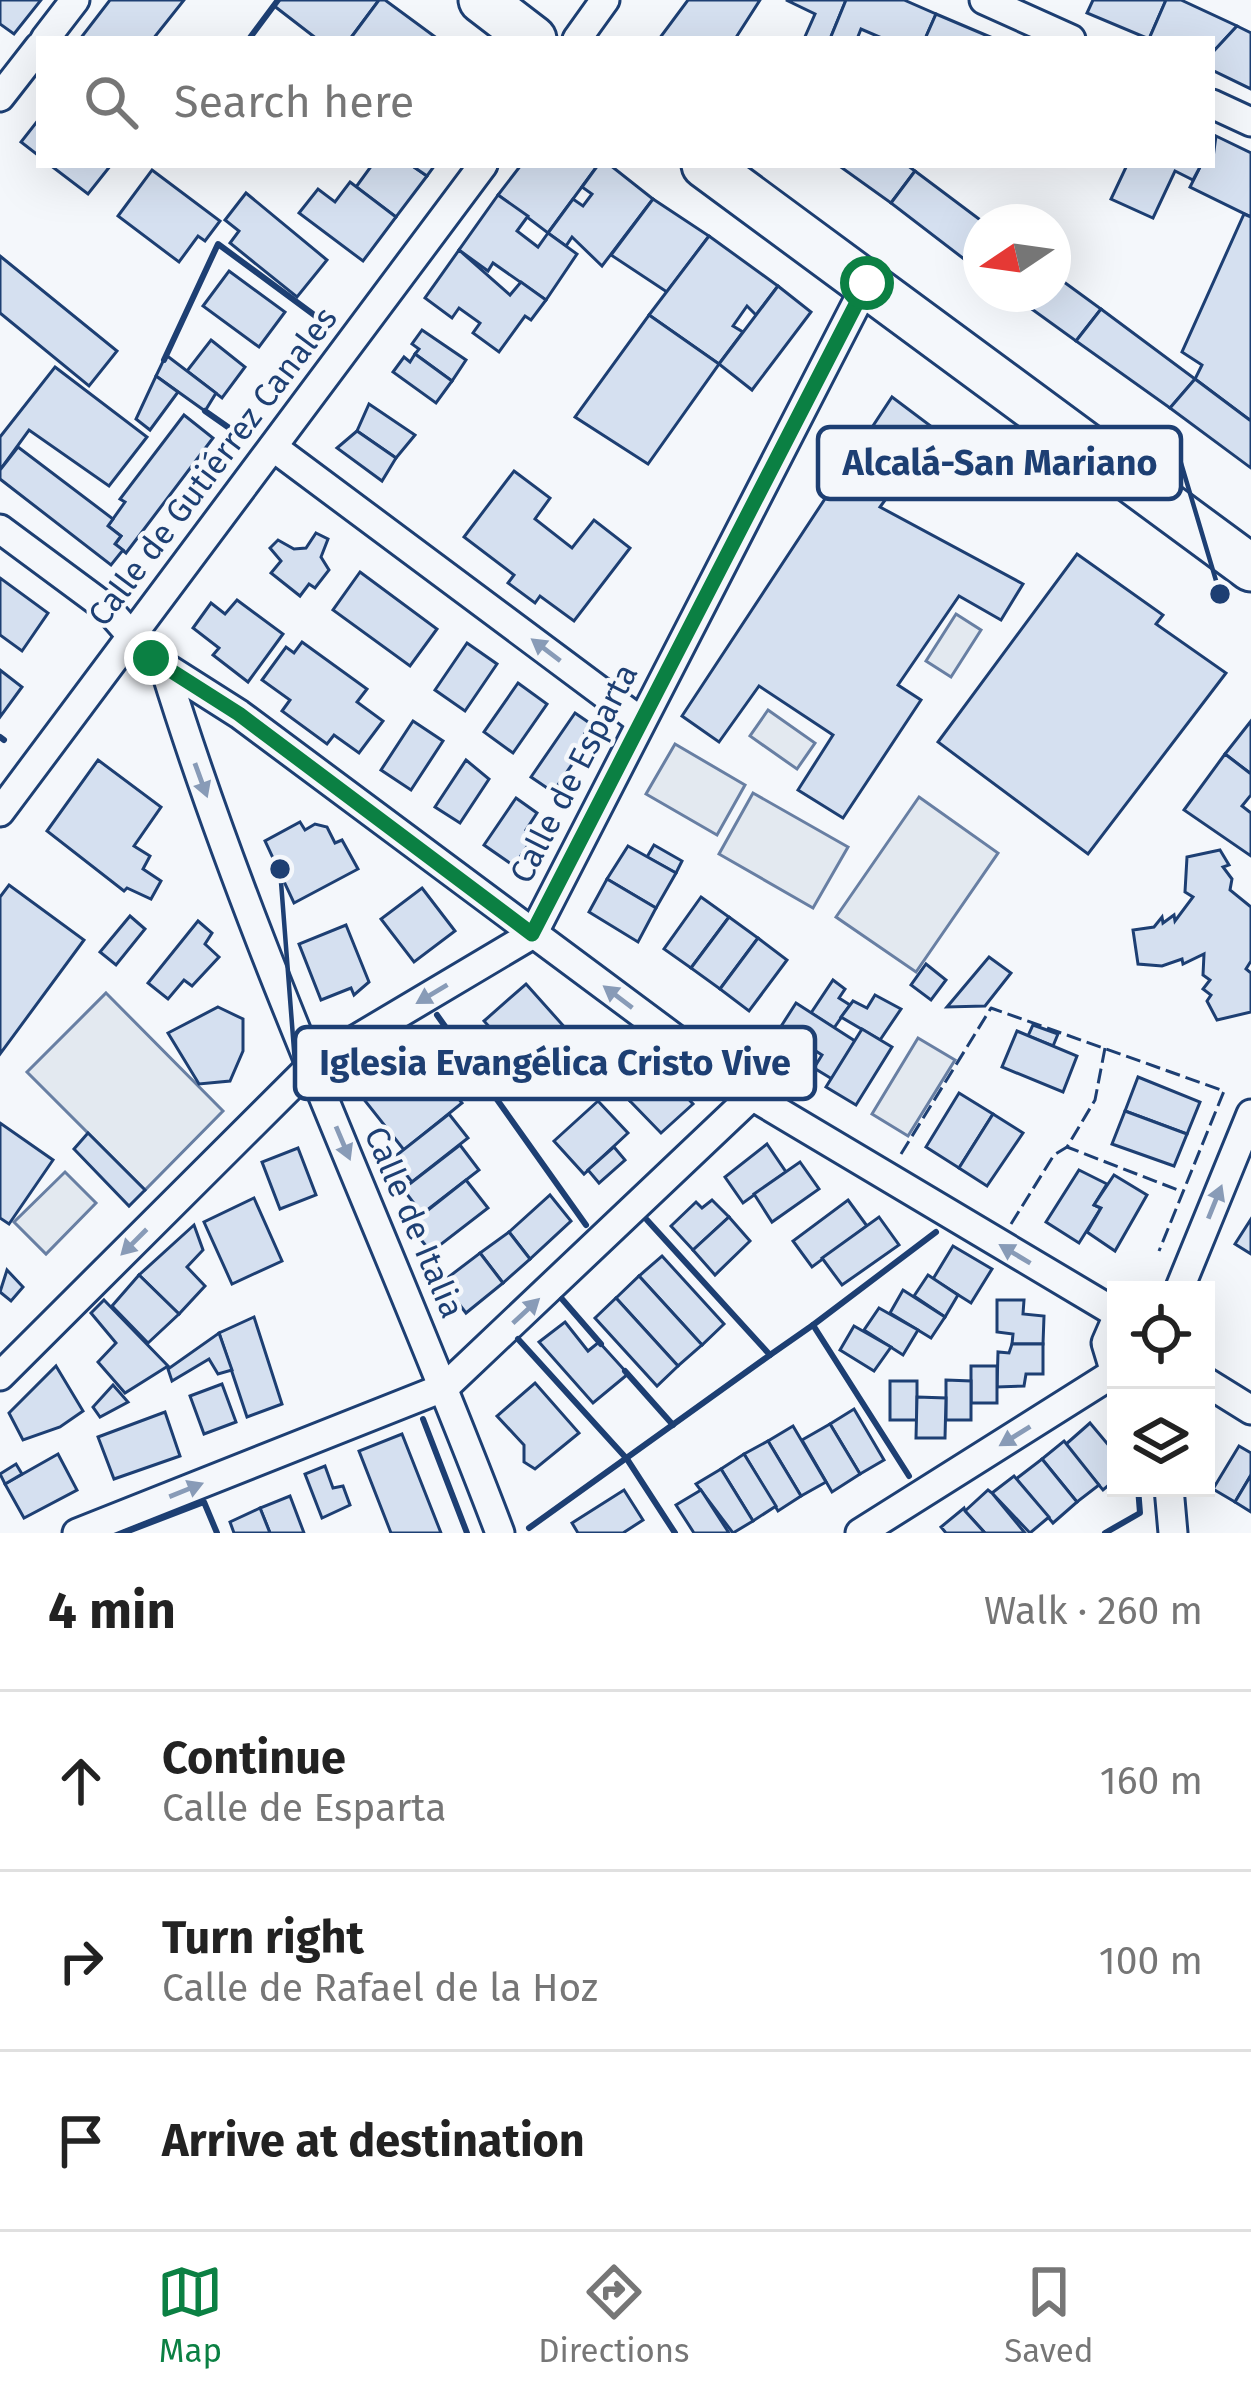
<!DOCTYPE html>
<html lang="en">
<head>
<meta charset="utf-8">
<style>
  :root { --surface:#fff; --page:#f2f2f2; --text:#222; --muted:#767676; --line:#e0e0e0; --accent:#0b8043 }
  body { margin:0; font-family:"Fira Sans",sans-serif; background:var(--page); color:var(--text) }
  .controls { position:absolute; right:36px; bottom:36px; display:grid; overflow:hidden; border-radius:0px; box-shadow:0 12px 48px #0002 }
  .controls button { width:108px; height:108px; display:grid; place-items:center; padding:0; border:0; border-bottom:3px solid var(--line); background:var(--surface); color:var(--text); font:60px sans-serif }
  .compass { position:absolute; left:963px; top:204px; width:108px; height:108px; border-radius:50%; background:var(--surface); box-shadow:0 12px 48px #0002; rotate:257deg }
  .stop { position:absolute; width:36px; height:36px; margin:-27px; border:9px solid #0b8043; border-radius:50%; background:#fff }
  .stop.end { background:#0b8043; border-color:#fff; box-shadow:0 3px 12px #0008 }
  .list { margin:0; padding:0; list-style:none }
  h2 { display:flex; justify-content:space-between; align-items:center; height:156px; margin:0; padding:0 48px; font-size:51px }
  h2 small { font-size:39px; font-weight:400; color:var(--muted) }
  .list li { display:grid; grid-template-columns:78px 1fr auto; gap:36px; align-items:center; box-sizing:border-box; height:180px; padding:0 48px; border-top:3px solid var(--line) }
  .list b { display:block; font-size:45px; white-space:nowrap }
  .list p { margin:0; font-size:39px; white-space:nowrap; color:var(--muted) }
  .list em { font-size:39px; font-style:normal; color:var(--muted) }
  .icon { flex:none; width:66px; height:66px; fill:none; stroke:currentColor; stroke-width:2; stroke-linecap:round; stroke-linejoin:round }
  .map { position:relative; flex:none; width:1251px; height:1533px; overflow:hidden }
  .search { position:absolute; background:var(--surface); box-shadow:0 12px 48px #0002; left:36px; right:36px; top:36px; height:132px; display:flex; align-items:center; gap:30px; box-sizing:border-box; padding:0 42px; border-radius:0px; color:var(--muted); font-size:45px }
  .sheet { height:696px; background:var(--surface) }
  nav { display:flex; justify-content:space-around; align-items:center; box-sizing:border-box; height:168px; border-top:3px solid var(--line); background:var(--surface); font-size:33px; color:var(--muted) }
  nav a { display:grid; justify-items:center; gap:6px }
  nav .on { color:var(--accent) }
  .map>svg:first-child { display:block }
  .green { fill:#e3e9f0; stroke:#687fa3; stroke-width:3 }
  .building { fill:#d5e0f0; stroke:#1d3f73; stroke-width:3 }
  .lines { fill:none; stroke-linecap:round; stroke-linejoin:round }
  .minor-casing { stroke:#1d3f73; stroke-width:33 }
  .primary-casing { stroke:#1d3f73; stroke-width:51 }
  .minor { stroke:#f4f7fb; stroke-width:27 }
  .primary { stroke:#f4f7fb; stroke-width:45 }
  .fence { stroke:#1d3f73; stroke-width:3; stroke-dasharray:15 6; stroke-linecap:butt }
  .wall { stroke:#1d3f73; stroke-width:6 }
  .oneway { fill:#889bb7 }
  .route { stroke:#0b8043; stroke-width:15 }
  .labels { text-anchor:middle; stroke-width:9; stroke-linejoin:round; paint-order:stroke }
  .street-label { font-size:33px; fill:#1d3f73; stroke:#f4f7fb }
  .leader { fill:none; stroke:#1d3f73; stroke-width:4.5 }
  .callout-dot { fill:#1d3f73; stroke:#f4f7fb; stroke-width:4.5 }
  .callout { fill:#f4f7fb; stroke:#1d3f73; stroke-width:4.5 }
  .callout-label { font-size:36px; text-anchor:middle; font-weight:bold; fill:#1d3f73 }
</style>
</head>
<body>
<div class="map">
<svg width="1251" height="1533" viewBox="0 0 1251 1533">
  <rect width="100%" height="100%" fill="#f4f7fb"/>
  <g class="green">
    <polygon points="956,614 981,630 951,677 926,661"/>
    <polygon points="768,710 815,743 797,769 750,736"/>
    <polygon points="675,744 745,785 717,835 646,794"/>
    <polygon points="753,793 848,847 813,908 719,854"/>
    <polygon points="919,797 998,853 916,972 836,917"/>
    <polygon points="106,993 223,1111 145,1190 27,1072"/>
    <polygon points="918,1038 955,1060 908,1136 872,1114"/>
    <polygon points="65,1172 96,1203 46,1254 14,1222"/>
  </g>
  <g class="building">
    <polygon points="0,0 41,0 14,34 0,24"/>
    <polygon points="110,0 184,0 153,39 80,39"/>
    <polygon points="278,0 379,0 350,39 317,39 273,5"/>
    <polygon points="379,0 385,0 438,39 350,39"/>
    <polygon points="688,0 760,0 735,39 659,39"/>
    <polygon points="786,0 846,0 830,39 804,39 815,14"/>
    <polygon points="846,0 904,0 936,14 925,39 884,39 861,29 857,39 830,39"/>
    <polygon points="1093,0 1166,0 1149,39 1087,13"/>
    <polygon points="1166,0 1181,0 1237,26 1212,53 1212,39 1149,39"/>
    <polygon points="936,14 995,39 925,39"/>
    <polygon points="1237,26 1251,33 1251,89 1212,70 1212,53"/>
    <polygon points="39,119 39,156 21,142"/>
    <polygon points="1216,136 1251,153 1251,217 1190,187 1201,165 1212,165"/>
    <polygon points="50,165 111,165 88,194"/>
    <polygon points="372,165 411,165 427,176 396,217 356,187"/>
    <polygon points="411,165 435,165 427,176"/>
    <polygon points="521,165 598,165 548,233 498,195"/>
    <polygon points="598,165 610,165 653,199 602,266 572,237 566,246 548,233 573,199 583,206 592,194 582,187"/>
    <polygon points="838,165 907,165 915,171 891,203"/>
    <polygon points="1127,165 1201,165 1193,180 1175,171 1153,218 1111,199"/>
    <polygon points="152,170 220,221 205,241 198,236 179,262 118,216"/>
    <polygon points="915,171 983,222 981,272 891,203"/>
    <polygon points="350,182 396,217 363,261 299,213 318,189 335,202"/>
    <polygon points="246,193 327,260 297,297 230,243 239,231 225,220"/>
    <polygon points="498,195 528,216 517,231 538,247 548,233 577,254 546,300 493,263 488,271 459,250"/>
    <polygon points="653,199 709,236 667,292 611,255"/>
    <polygon points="1244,214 1251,217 1251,421 1195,379 1202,365 1182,352"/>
    <polygon points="709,236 778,286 756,315 747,306 733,326 743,332 719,364 649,315"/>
    <polygon points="459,250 510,295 521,282 546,300 531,320 525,316 499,352 473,333 480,323 459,308 452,318 425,298"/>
    <polygon points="0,256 117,351 89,386 0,313"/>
    <polygon points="229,271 285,312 259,347 203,306"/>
    <polygon points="1053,274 1101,309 1076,341 1011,294 1053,294"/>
    <polygon points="778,286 811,312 752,390 719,364"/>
    <polygon points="1101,309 1195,379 1170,408 1076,341"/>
    <polygon points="649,315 719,364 648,464 575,417"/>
    <polygon points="422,330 466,360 452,381 415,354 419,349 412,344"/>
    <polygon points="211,340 245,367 222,398 187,371"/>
    <polygon points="415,354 452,381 436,403 393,372 404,357 410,362"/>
    <polygon points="166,355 216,393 205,411 156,376"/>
    <polygon points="55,367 147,437 109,486 29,430 0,470 0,437"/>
    <polygon points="156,376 178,392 150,430 136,419"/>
    <polygon points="1195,379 1251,421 1251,468 1170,408"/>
    <polygon points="892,397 936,430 880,507 1023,584 1001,620 959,596 898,685 921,700 843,818 798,790 833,735 759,686 719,742 682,716"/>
    <polygon points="369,404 415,435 396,458 357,431"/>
    <polygon points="184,415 213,438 126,553 115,544 121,536 108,526 125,502 120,499"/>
    <polygon points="357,431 396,458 382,481 337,448"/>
    <polygon points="18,447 113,519 108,526 121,536 115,544 123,550 111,565 0,479 0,470"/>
    <polygon points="514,471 550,498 535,519 572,548 594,520 630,548 574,621 540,596 535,603 508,583 514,575 464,537"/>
    <polygon points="316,533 328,539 321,557 329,570 315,588 309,584 300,596 271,573 281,561 270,548 278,540 294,549 306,548"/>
    <polygon points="1077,554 1163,615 1156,624 1226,673 1088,854 938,742"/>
    <polygon points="360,572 437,629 410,666 333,610"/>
    <polygon points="0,578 48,613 22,651 0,635"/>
    <polygon points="237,600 283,634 248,682 213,655 219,648 193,628 211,603 225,614"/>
    <polygon points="302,642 367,689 357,702 383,721 359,753 334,735 327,744 282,711 290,700 262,680 286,647 294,653"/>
    <polygon points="467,643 497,664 465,711 435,690"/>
    <polygon points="0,670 22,687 0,717"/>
    <polygon points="518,683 547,704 513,753 484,732"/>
    <polygon points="575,713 591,724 585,733 591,737 553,792 531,777"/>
    <polygon points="413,721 443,741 411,790 381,770"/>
    <polygon points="1251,721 1251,774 1225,754"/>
    <polygon points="1225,754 1251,774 1251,795 1242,806 1251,813 1251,856 1184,810"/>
    <polygon points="98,760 161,807 134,846 150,856 143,869 161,881 151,899 127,888 124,891 47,831"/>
    <polygon points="466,760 489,779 460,823 435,807"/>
    <polygon points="516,798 537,813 526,830 534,836 514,866 484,845"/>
    <polygon points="300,822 305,830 315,824 327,827 335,843 342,840 358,869 294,903 265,841"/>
    <polygon points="654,845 682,861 676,873 647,857"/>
    <polygon points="628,846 676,873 656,908 607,879"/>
    <polygon points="1220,850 1229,865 1223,867 1232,879 1230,890 1251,907 1251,961 1246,969 1251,973 1251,1012 1217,1020 1207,1001 1211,995 1203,989 1210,980 1203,975 1204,954 1183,964 1182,959 1162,966 1138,964 1133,930 1154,927 1162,917 1163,923 1174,915 1175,921 1193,897 1185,892 1187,857"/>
    <polygon points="607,879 656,908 638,942 589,912"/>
    <polygon points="9,885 84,940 0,1054 0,897"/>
    <polygon points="422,888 455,931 414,962 381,919"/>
    <polygon points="701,897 729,917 691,968 664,949"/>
    <polygon points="130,916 145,929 116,965 100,952"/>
    <polygon points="729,917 758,938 720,989 691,968"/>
    <polygon points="198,921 212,933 205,944 219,957 192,986 184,980 168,999 148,983"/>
    <polygon points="346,925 369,982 354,995 351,988 321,1000 299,944"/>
    <polygon points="758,938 787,960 749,1011 720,989"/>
    <polygon points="989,957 1011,973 985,1006 947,1007"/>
    <polygon points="926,964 946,980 931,1000 911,985"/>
    <polygon points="833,980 845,989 839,998 850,1005 834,1028 811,1013"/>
    <polygon points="526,984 568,1031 526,1068 484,1021"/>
    <polygon points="875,995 901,1009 880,1040 841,1017 853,1001 867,1008"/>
    <polygon points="796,1003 855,1041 832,1079 814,1068 822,1055 780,1028"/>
    <polygon points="218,1007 243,1019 243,1051 230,1081 199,1084 168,1033"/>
    <polygon points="1033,1025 1058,1034 1053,1046 1028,1036"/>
    <polygon points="862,1029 892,1047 856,1105 826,1087"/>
    <polygon points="1017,1031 1077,1056 1063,1092 1002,1067"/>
    <polygon points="624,1041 662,1070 630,1101 597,1067"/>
    <polygon points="420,1050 462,1103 404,1150 362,1097"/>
    <polygon points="662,1070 693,1104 661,1133 630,1101"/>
    <polygon points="1138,1077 1200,1102 1187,1134 1125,1111"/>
    <polygon points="959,1093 993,1114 959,1168 926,1147"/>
    <polygon points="598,1101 628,1133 584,1174 554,1141"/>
    <polygon points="1125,1111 1187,1134 1174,1166 1112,1144"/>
    <polygon points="449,1114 468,1138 412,1182 393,1158"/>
    <polygon points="993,1114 1023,1133 987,1186 959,1168"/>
    <polygon points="0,1123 53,1160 9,1224 0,1218"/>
    <polygon points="88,1133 145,1190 129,1206 74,1149"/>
    <polygon points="767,1144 786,1172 743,1203 725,1177"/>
    <polygon points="460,1145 479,1170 422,1214 403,1189"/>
    <polygon points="614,1147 625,1160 599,1183 588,1170"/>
    <polygon points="298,1148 316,1195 280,1209 262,1162"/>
    <polygon points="800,1162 819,1189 772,1222 754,1194"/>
    <polygon points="1079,1170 1107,1184 1094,1205 1101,1208 1079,1243 1046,1222"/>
    <polygon points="1114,1175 1147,1195 1115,1251 1087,1232 1101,1208 1094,1205"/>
    <polygon points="466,1180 488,1208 431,1252 409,1225"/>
    <polygon points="550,1195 571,1221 530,1259 509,1232"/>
    <polygon points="254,1198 282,1261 232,1284 204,1222"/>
    <polygon points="712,1200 729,1217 693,1250 671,1226 696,1202 702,1208"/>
    <polygon points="848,1200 867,1226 812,1267 793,1241"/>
    <polygon points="729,1217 750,1241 715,1275 693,1250"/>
    <polygon points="879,1217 899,1245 842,1285 822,1258"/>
    <polygon points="1251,1219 1251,1254 1235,1244"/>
    <polygon points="194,1225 203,1250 187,1267 205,1286 179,1314 139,1275"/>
    <polygon points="509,1232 530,1259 503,1283 480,1253"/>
    <polygon points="953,1246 992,1269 971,1303 933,1279"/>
    <polygon points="480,1253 503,1283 466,1313 442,1282"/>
    <polygon points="662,1256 724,1324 702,1345 639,1276"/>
    <polygon points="7,1270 23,1287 11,1301 0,1292"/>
    <polygon points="139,1275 179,1314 148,1343 112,1306"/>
    <polygon points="928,1275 958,1295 945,1317 914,1296"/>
    <polygon points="639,1276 702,1345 678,1366 616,1298"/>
    <polygon points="903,1290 945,1317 931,1338 890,1313"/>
    <polygon points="616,1298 678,1366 657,1386 595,1318"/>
    <polygon points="104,1300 168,1366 125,1393 98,1362 116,1343 91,1313"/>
    <polygon points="997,1300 1024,1300 1023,1314 1044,1316 1043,1344 1012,1344 1013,1334 997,1332"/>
    <polygon points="879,1308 918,1330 903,1355 864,1330"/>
    <polygon points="254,1317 282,1404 247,1417 219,1333"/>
    <polygon points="565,1322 588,1351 599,1342 628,1374 593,1403 539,1342"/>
    <polygon points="854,1326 891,1347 874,1371 840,1350"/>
    <polygon points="219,1333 232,1370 218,1374 209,1359 172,1381 168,1369"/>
    <polygon points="1012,1344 1043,1344 1043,1374 1026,1374 1024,1386 997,1387 998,1352 1009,1353"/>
    <polygon points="56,1366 83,1411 60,1427 23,1440 9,1413"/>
    <rect x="971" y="1366" width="26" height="37"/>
    <polygon points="946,1380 971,1381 971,1420 946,1420"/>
    <rect x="890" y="1381" width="27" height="39"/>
    <polygon points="535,1383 579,1433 535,1469 524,1462 524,1445 497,1416"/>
    <polygon points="222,1384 236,1422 204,1434 190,1396"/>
    <polygon points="113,1385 128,1402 100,1417 93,1407"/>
    <polygon points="917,1397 946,1398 945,1438 916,1438"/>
    <polygon points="854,1409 884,1460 860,1474 830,1424"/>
    <polygon points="165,1412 180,1456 114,1479 98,1437"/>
    <polygon points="1090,1423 1116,1454 1116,1479 1103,1490 1065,1445"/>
    <polygon points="830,1424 860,1474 832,1492 802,1440"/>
    <polygon points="793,1426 826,1482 801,1496 768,1441"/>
    <polygon points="402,1434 441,1533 391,1533 359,1451"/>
    <polygon points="768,1441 801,1496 778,1511 744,1454"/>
    <polygon points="1064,1441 1099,1485 1077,1502 1042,1459"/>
    <polygon points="1239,1446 1251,1453 1251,1475 1235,1502 1213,1489"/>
    <polygon points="58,1454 77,1490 24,1518 5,1484"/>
    <polygon points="744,1454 776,1506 753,1521 721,1469"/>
    <polygon points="1042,1459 1077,1502 1053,1523 1016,1479"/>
    <polygon points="16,1464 22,1474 5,1484 0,1474"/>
    <polygon points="325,1466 333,1488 343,1486 350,1505 322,1518 305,1474"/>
    <polygon points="721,1469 753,1521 733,1533 696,1484"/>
    <polygon points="1251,1475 1251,1512 1235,1502"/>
    <polygon points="1014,1476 1049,1517 1030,1533 992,1493"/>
    <polygon points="624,1490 643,1520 623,1533 578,1533 572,1523"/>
    <polygon points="701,1490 729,1533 694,1533 676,1505"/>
    <polygon points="988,1490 992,1493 1025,1533 985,1533 965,1511"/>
    <polygon points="290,1496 304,1533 270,1533 260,1508"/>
    <polygon points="260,1508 270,1533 234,1533 230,1522"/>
    <polygon points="964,1508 965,1511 985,1533 946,1533 941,1527"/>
  </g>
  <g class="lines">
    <defs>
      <g id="minor">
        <polyline points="984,0 1071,39"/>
        <polyline points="45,39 75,0"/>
        <polyline points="577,39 605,0"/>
        <polyline points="0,97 39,47"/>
        <polyline points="1212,104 1251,122"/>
        <polyline points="273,447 639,720"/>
        <polyline points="0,529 108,609 151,658 239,714 752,1096 1116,1313"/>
        <path d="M 165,669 C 256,964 391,1244 500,1533"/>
        <polyline points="0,812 483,165"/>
        <polyline points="1179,1290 1251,1114"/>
        <polyline points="1116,1320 1106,1343 1116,1376"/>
        <polyline points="0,1376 311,1066 533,934 867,283"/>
        <polyline points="1206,1382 1251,1410"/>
        <polyline points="1169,1488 1173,1533"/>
        <polyline points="77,1533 445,1387 752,1096"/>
        <polyline points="860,1533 1114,1373"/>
      </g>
      <g id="primary">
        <polyline points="482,0 533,39"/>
        <polyline points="705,165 1251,568"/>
      </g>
    </defs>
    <use href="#minor" class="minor-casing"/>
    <use href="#primary" class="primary-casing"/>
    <use href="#minor" class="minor"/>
    <use href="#primary" class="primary"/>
    <g class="fence">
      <polyline points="1105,1048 1095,1100 1067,1147 1183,1192"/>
      <polyline points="901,1154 991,1008 1224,1091 1159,1251"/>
      <polyline points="1011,1224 1054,1155 1067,1147"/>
    </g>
    <g class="wall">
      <polyline points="249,39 278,0"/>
      <polyline points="164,360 218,244 321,320"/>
      <polyline points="205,411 235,432"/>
      <polyline points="0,737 4,740"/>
      <polyline points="437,1015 586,1225"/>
      <polyline points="562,1299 601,1344"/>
      <polyline points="518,1339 627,1459 675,1533"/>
      <polyline points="770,1355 813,1325"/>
      <polyline points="625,1371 673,1425"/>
      <polyline points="423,1419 467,1533"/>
      <polyline points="909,1476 813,1325 936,1232"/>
      <polyline points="529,1528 770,1355 647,1220"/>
      <polyline points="123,1533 204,1502 217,1533"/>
      <polyline points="1105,1533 1140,1513 1138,1488"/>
    </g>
  </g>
  <defs><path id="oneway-solid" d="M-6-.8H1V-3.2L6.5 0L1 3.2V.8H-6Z" transform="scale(3)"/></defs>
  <g class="oneway">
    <use href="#oneway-solid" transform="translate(546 650) rotate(-143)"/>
    <use href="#oneway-solid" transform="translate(201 780) rotate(70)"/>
    <use href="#oneway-solid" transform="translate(432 994) rotate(149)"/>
    <use href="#oneway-solid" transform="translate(618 997) rotate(-143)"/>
    <use href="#oneway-solid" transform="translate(343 1143) rotate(67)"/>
    <use href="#oneway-solid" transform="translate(1215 1202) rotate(-68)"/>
    <use href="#oneway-solid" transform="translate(134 1242) rotate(135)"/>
    <use href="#oneway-solid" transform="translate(1015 1254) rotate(-149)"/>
    <use href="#oneway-solid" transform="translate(526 1311) rotate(-43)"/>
    <use href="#oneway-solid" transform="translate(1015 1436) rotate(148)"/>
    <use href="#oneway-solid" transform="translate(186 1490) rotate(-22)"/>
  </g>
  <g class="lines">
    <polyline class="route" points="151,658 239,714 532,934 867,283"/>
  </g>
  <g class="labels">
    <g class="street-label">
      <text transform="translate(212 466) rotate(-53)" y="12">Calle de Gutiérrez Canales</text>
      <text transform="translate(573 773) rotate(-63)" y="12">Calle de Esparta</text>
      <text transform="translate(415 1222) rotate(67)" y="12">Calle de Italia</text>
    </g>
  </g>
  <path class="leader" d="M1220 594L1181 463M280 869L295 1063"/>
  <g class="callout-dot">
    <circle cx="1220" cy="594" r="12"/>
    <circle cx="280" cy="869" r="12"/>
  </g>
  <g class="callout">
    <rect x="818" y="427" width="363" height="72" rx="12"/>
    <rect x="295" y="1027" width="520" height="72" rx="12"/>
  </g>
  <g class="callout-label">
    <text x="1000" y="475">Alcalá-San Mariano</text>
    <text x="555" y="1075">Iglesia Evangélica Cristo Vive</text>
  </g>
</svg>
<div class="controls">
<button><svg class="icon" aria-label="locate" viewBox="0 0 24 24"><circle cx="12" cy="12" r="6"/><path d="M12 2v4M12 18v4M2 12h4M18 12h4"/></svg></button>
<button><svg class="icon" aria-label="layers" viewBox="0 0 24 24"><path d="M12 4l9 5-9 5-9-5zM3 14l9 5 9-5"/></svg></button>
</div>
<svg class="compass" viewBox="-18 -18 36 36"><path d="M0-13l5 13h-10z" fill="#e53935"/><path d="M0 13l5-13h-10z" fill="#767676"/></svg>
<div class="stop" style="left:867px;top:283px"></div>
<div class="stop end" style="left:151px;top:658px"></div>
<div class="search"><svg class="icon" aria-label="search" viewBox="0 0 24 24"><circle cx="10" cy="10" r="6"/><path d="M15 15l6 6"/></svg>Search here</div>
</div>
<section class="sheet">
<h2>4 min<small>Walk · 260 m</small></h2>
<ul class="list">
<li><svg class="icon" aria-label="ahead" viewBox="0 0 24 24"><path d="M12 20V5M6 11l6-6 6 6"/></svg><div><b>Continue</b><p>Calle de Esparta</p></div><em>160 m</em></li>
<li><svg class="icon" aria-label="right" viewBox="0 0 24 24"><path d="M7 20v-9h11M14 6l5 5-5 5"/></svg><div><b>Turn right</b><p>Calle de Rafael de la Hoz</p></div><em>100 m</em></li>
<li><svg class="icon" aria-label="arrive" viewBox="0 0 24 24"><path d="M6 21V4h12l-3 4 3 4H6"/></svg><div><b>Arrive at destination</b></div></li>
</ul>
</section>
<nav>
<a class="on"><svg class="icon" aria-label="map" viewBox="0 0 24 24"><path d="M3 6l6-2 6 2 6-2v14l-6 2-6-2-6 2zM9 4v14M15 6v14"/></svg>Map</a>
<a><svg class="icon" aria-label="directions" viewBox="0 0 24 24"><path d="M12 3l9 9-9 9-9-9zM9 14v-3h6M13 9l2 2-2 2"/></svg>Directions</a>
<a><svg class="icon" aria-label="saved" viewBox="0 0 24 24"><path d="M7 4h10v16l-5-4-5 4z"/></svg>Saved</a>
</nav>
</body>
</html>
